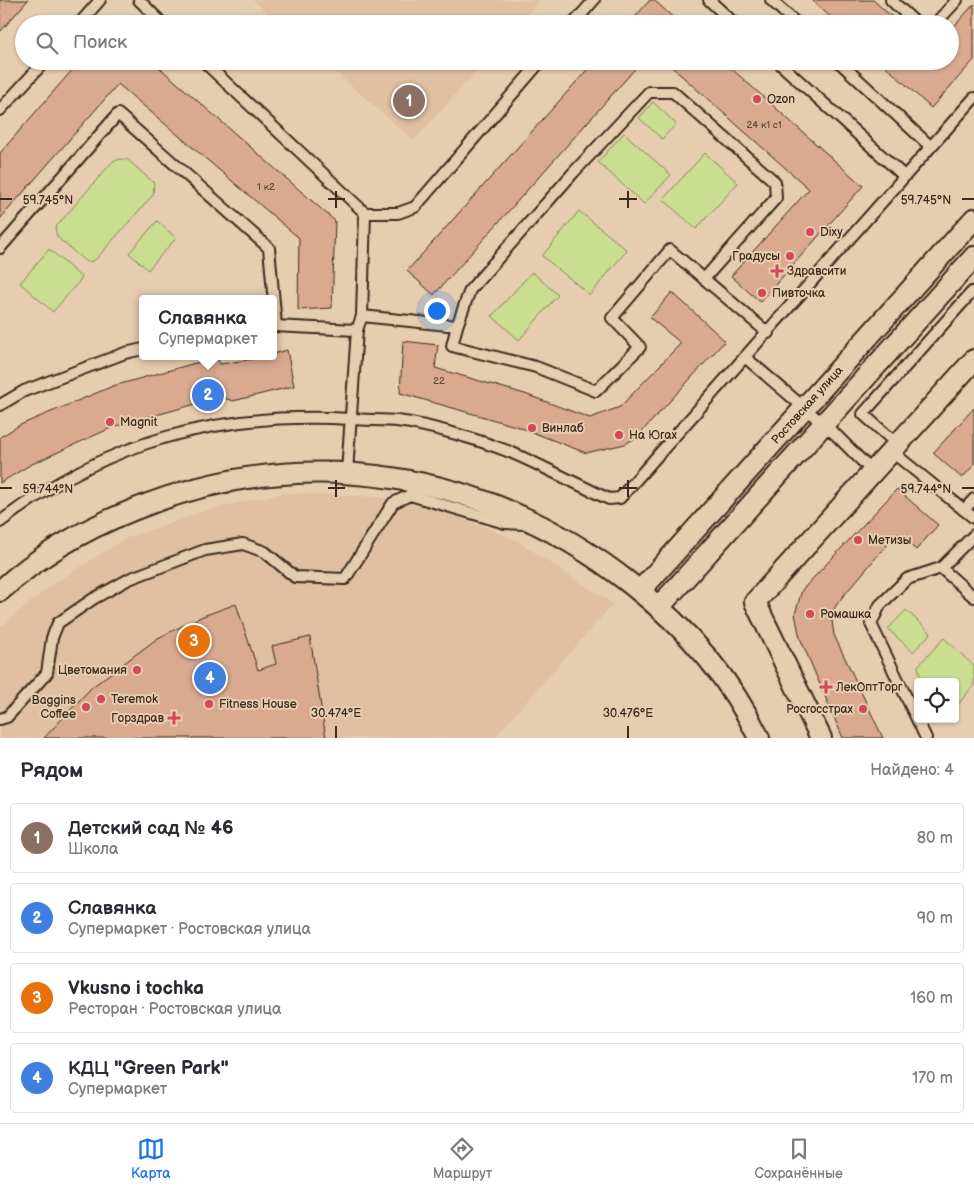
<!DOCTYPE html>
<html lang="ru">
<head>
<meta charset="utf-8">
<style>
  :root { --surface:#fff; --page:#f7f7f7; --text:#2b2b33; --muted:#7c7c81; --line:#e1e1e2; --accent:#1a73e8 }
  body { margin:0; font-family:"Balsamiq Sans",sans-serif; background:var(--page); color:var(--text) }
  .controls { position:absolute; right:15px; bottom:15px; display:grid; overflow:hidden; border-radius:5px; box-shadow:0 1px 4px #0004 }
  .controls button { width:45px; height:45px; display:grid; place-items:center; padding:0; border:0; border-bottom:1px solid var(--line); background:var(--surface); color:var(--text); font:25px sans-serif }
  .you { position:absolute; left:436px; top:310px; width:18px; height:18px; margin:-12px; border:4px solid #fff; border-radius:50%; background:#1a73e8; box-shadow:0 0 0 8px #1a73e833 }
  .badge { display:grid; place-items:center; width:32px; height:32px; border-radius:50%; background:var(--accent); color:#fff; font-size:16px; font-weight:700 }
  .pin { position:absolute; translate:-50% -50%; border:2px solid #fff; box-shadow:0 1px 5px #0006 }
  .popup { position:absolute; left:139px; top:295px; width:138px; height:65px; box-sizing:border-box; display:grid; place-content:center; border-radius:5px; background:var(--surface); filter:drop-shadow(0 1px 4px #0005); font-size:16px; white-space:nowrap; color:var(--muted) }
  .popup b { font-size:19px; color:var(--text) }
  .popup::after { content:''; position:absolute; left:50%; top:100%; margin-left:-10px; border:10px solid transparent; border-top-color:var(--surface) }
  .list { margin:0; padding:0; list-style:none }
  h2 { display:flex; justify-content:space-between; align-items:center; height:65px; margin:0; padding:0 20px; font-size:21px }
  h2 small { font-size:16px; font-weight:400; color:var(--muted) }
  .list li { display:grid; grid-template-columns:32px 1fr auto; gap:15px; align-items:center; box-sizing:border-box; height:70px; margin:0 10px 10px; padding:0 10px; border:1px solid var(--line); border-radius:5px }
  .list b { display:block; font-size:19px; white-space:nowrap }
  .list p { margin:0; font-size:16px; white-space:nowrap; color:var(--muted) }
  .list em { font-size:16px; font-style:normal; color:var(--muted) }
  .icon { flex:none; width:28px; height:28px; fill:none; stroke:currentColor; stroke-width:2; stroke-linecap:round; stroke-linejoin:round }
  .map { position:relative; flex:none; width:974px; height:738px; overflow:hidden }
  .search { position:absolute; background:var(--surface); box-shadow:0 1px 4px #0004; left:15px; right:15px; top:15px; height:55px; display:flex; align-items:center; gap:12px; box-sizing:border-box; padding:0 18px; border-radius:28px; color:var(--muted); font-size:19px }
  .sheet { height:385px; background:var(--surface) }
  nav { display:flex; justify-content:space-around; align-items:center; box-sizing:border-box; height:70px; border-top:1px solid var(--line); background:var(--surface); font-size:14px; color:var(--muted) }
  nav a { display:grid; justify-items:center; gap:2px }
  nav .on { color:var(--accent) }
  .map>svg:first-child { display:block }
  .built { fill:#e0bfa3 }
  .green { fill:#cbdd91; stroke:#838458 }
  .building { fill:#d9a990; stroke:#3b2a1e }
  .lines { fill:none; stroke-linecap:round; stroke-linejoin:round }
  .service-casing { stroke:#3b2a1e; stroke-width:14 }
  .minor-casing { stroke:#3b2a1e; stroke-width:24 }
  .service { stroke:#e7cdaf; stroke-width:10 }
  .minor { stroke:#e7cdaf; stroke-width:20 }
  .ticks { fill:none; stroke:#3b2a1e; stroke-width:2 }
  .poi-dot { fill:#d1495b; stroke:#e7cdaf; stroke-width:2 }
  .labels { text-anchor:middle; stroke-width:4; stroke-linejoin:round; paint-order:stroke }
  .number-label { font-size:10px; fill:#624a3a }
  .poi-label { font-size:12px; fill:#3b2a1e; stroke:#e7cdaf; text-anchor:start }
  .street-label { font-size:12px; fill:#3b2a1e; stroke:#e7cdaf }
  .ticks-label { font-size:12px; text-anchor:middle; fill:#3b2a1e; stroke:#e7cdaf; stroke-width:4; stroke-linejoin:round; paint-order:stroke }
</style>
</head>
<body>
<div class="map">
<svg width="974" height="738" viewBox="0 0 974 738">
  <rect width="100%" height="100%" fill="#e7cdaf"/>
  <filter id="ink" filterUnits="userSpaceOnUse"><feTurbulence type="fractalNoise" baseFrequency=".02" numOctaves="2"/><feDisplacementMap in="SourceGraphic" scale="10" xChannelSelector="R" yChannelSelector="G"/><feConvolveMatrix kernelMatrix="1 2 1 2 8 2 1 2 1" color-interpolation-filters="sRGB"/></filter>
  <g filter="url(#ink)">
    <g class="built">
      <polygon points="253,0 540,0 518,24 280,24"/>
      <polygon points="323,61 485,61 414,141"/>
      <polygon points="282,493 378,497 444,511 516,540 613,604 494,738 0,738 0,627 49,587 124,539 207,510"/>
    </g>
    <g class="green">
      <polygon points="653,102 676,124 662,139 639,118"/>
      <polygon points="624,133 671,175 644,204 598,162"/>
      <polygon points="705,153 738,183 696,229 663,199"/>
      <polygon points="121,159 128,160 154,183 153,195 97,258 93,261 86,262 57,237 55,228 113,161"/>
      <polygon points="579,211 627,250 590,295 542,256"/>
      <polygon points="157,221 176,238 148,270 129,253"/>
      <polygon points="49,249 82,278 53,312 20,283"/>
      <polygon points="532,272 558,295 519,340 492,316"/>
      <polygon points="906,610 931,633 913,652 888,629"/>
      <polygon points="944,638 974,666 974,685 955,708 955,682 921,682 918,666"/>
    </g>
    <g class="building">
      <polygon points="0,0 28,0 0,32"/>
      <polygon points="650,0 654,0 680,24 629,24"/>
      <polygon points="812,0 873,0 900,24 838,24"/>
      <polygon points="974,4 974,60 931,108 880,61 950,61 950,31"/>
      <polygon points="80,61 152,61 335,221 332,308 298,310 299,238 118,84 0,219 0,153"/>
      <polygon points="595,61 642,61 434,295 407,271"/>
      <polygon points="665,61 723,61 863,186 760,302 731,276 809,189"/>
      <polygon points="672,292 725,341 637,437 625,444 586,453 519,427 400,393 403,341 438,345 435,368 525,394 590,418 620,407 681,343 650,318"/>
      <polygon points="287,350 294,386 233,401 221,397 113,427 30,465 0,483 0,437 20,425 113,386 217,357 220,364 273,356 273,354"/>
      <polygon points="974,408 974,465 962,478 933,453"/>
      <polygon points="897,489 938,525 916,550 897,533 839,601 831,614 834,635 883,738 843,738 800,638 795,614 802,590"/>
      <polygon points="236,604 258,670 276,664 272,646 310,637 326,738 44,738 92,687 158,638 203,616"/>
    </g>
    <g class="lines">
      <defs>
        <g id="service">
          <polyline points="139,0 163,24"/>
          <polyline points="709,0 735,24"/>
          <polyline points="771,0 797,24"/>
          <polyline points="891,0 917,24"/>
          <polyline points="79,24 100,0"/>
          <polyline points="573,24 594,0"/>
          <polyline points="935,24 957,0"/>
          <polyline points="203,61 365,213 398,213 415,207 541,61"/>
          <polyline points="777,61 904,176"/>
          <polyline points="838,61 930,146"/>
          <polyline points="0,110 45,61"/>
          <polyline points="0,248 118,114 269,248 276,325"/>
          <polyline points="362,316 457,326 452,346 536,367 596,391 640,347 612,318 670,250 768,333"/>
          <polyline points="273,326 357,330"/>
          <polyline points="457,326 470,290 573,173 649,92 673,92 775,182 776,198 704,279"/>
          <polyline points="746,358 836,435 873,472"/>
          <polyline points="0,405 24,391 125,353 143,349"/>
          <polyline points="898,445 863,414 972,292 974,293"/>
          <polyline points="891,451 974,518"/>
          <polyline points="347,472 357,330 362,316 365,213"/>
          <polyline points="964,510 974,499"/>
          <path d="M 0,522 C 106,441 220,411 351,419 C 366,420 382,420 397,421 C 430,425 479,440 510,452 C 543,466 576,484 609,499 L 620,498 L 974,98"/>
          <polyline points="941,568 974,597"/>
          <polyline points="0,719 7,717 47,673 52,638 58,623 93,599 129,579 205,550 243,544 265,552 295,577 345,579 393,503 410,495 505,523 524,524"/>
          <polyline points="926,738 871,624 880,605 907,579 941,568 974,535"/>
        </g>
        <g id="minor">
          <path d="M 0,591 C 38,556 85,529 133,510 C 304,440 488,470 632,585 C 684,626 730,677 759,738"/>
          <polyline points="640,591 974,219"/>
          <polyline points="660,606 974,257"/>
          <polyline points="821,738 755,602 974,360"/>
        </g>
      </defs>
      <use href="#service" class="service-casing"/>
      <use href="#minor" class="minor-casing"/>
      <use href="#service" class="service"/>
      <use href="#minor" class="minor"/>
    </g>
  </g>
  <path class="ticks" d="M 336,191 L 336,208M 628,191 L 628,208M 0,199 L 12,199M 328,199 L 345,199M 619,199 L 637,199M 962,199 L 974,199M 336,480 L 336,497M 628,480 L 628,497M 0,488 L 12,488M 328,488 L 345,488M 619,488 L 637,488M 962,488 L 974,488M 336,726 L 336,738M 628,726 L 628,738"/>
  <g class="poi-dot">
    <circle cx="757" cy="99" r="5"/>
    <circle cx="810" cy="232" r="5"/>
    <circle cx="790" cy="256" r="5"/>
    <path d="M774.5 263.5h5v5h5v5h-5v5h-5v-5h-5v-5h5z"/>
    <circle cx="762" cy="293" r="5"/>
    <circle cx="110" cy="422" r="5"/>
    <circle cx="532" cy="428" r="5"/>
    <circle cx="619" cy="435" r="5"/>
    <circle cx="858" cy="540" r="5"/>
    <circle cx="810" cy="614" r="5"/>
    <circle cx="137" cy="670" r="5"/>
    <path d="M823.5 679.5h5v5h5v5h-5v5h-5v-5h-5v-5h5z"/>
    <circle cx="101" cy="699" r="5"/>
    <circle cx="209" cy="704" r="5"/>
    <circle cx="86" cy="707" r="5"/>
    <circle cx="863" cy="709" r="5"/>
    <path d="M171.5 710.5h5v5h5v5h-5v5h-5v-5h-5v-5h5z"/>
  </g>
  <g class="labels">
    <g class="number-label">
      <text x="764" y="128">24 к1 с1</text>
      <text x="266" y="190">1 к2</text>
      <text x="439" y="384">22</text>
    </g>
    <g class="poi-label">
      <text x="767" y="103">Ozon</text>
      <text x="820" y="236">Dixy</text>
      <text x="780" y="260" text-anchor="end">Градусы</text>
      <text x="787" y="275">Здравсити</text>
      <text x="772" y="297">Пивточка</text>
      <text x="120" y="426">Magnit</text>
      <text x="542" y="432">Винлаб</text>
      <text x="629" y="439">На Югах</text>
      <text x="868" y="544">Метизы</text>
      <text x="820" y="618">Ромашка</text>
      <text x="127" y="674" text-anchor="end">Цветомания</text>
      <text x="836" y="691">ЛекОптТорг</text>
      <text x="111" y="703">Teremok</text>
      <text x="76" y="704" text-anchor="end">Baggins<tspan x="76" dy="14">Coffee</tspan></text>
      <text x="219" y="708">Fitness House</text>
      <text x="853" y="713" text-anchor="end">Росгосстрах</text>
      <text x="164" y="722" text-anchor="end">Горздрав</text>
    </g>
    <g class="street-label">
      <text transform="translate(807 405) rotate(-48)" y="4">Ростовская улица</text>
    </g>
  </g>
  <g class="ticks-label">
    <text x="48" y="204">59.745°N</text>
    <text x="926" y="204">59.745°N</text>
    <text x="48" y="493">59.744°N</text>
    <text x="926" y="493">59.744°N</text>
    <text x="336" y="717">30.474°E</text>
    <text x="628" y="717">30.476°E</text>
  </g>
</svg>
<div class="controls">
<button><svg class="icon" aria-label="locate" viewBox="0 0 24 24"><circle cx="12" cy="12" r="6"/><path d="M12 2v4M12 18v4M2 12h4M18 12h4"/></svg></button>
</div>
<div class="you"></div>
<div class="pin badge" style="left:409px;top:101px;background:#8d6e63">1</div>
<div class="pin badge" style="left:208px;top:395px;background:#3f7fe0">2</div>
<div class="popup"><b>Славянка</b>Супермаркет</div>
<div class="pin badge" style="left:194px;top:641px;background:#e8710a">3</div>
<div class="pin badge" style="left:210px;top:678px;background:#3f7fe0">4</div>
<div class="search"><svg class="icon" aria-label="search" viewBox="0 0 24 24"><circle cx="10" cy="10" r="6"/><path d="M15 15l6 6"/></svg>Поиск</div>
</div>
<section class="sheet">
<h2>Рядом<small>Найдено: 4</small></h2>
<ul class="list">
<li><span class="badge" style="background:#8d6e63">1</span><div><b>Детский сад № 46</b><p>Школа</p></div><em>80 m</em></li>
<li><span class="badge" style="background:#3f7fe0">2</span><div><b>Славянка</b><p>Супермаркет · Ростовская улица</p></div><em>90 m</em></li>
<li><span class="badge" style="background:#e8710a">3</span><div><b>Vkusno i tochka</b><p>Ресторан · Ростовская улица</p></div><em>160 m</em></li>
<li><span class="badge" style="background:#3f7fe0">4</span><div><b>КДЦ &quot;Green Park&quot;</b><p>Супермаркет</p></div><em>170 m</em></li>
</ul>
</section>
<nav>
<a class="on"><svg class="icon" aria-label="map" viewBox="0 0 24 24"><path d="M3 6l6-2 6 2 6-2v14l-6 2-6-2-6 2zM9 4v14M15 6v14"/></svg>Карта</a>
<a><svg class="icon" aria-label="directions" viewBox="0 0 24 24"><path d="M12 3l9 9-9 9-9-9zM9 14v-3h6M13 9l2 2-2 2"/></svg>Маршрут</a>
<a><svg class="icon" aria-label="saved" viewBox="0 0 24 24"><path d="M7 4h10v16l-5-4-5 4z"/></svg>Сохранённые</a>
</nav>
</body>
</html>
